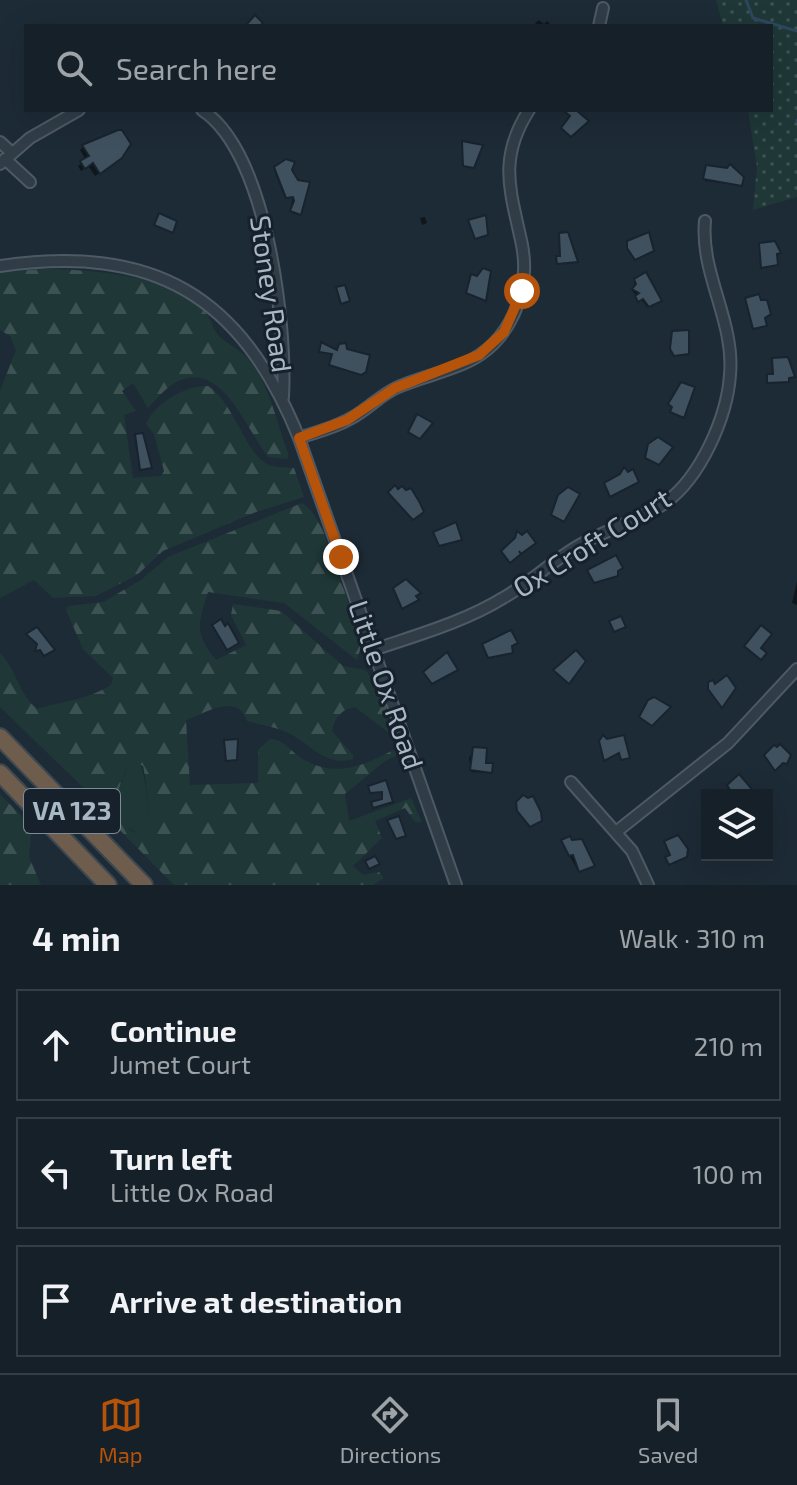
<!DOCTYPE html>
<html lang="en">
<head>
<meta charset="utf-8">
<style>
  :root { --surface:#162028; --page:#1f2830; --text:#f1f3f6; --muted:#9ea3a8; --line:#353e45; --accent:#b45309 }
  body { margin:0; font-family:"Exo 2",sans-serif; background:var(--page); color:var(--text) }
  .controls { position:absolute; right:24px; bottom:24px; display:grid; overflow:hidden; border-radius:0px; box-shadow:0 8px 32px #0002 }
  .controls button { width:72px; height:72px; display:grid; place-items:center; padding:0; border:0; border-bottom:2px solid var(--line); background:var(--surface); color:var(--text); font:40px sans-serif }
  .stop { position:absolute; width:24px; height:24px; margin:-18px; border:6px solid #b45309; border-radius:50%; background:#fff }
  .stop.end { background:#b45309; border-color:#fff; box-shadow:0 2px 8px #0008 }
  .list { margin:0; padding:0; list-style:none }
  h2 { display:flex; justify-content:space-between; align-items:center; height:104px; margin:0; padding:0 32px; font-size:34px }
  h2 small { font-size:26px; font-weight:400; color:var(--muted) }
  .list li { display:grid; grid-template-columns:52px 1fr auto; gap:24px; align-items:center; box-sizing:border-box; height:112px; margin:0 16px 16px; padding:0 16px; border:2px solid var(--line); border-radius:0px }
  .list b { display:block; font-size:30px; white-space:nowrap }
  .list p { margin:0; font-size:26px; white-space:nowrap; color:var(--muted) }
  .list em { font-size:26px; font-style:normal; color:var(--muted) }
  .icon { flex:none; width:44px; height:44px; fill:none; stroke:currentColor; stroke-width:2; stroke-linecap:round; stroke-linejoin:round }
  .map { position:relative; flex:none; width:797px; height:885px; overflow:hidden }
  .search { position:absolute; background:var(--surface); box-shadow:0 8px 32px #0002; left:24px; right:24px; top:24px; height:88px; display:flex; align-items:center; gap:20px; box-sizing:border-box; padding:0 28px; border-radius:0px; color:var(--muted); font-size:30px }
  .sheet { height:488px; background:var(--surface) }
  nav { display:flex; justify-content:space-around; align-items:center; box-sizing:border-box; height:112px; border-top:2px solid var(--line); background:var(--surface); font-size:22px; color:var(--muted) }
  nav a { display:grid; justify-items:center; gap:4px }
  nav .on { color:var(--accent) }
  .map>svg:first-child { display:block }
  .grass { fill:#1f3737 }
  .forest { fill:url(#forest-firs); fill-rule:evenodd }
  .park { fill:url(#park-dots) }
  .shadow { fill:#0007 }
  .lines { fill:none; stroke-linecap:round; stroke-linejoin:round }
  .stream { stroke:#2c485e; stroke-width:3 }
  .building { fill:#3f515f; stroke:#18232d; stroke-width:2 }
  .minor-casing { stroke:#4d5a65; stroke-width:14 }
  .highway-casing { stroke:#3b4751; stroke-width:20 }
  .minor { stroke:#303d47; stroke-width:10 }
  .highway { stroke:#6e5c4c; stroke-width:16 }
  .route { stroke:#b45309; stroke-width:10 }
  .labels { text-anchor:middle; stroke-width:6; stroke-linejoin:round; paint-order:stroke }
  .shield { fill:#16212b; stroke:#7d8b97; stroke-width:2 }
  .shield-label { font-size:26px; font-weight:bold; fill:#a9b8c5 }
  .street-label { font-size:28px; fill:#a9b8c5; stroke:#16212b }
</style>
</head>
<body>
<div class="map">
<svg width="797" height="885" viewBox="0 0 797 885">
  <defs>
    <pattern id="forest-firs" width="22" height="20" patternUnits="userSpaceOnUse" patternTransform="scale(2)"><rect width="22" height="20" fill="#1f3737"/><path d="M5 1l3.5 6h-7zM16 11l3.5 6h-7z" fill="#3d5252"/></pattern>
    <pattern id="park-dots" width="8" height="8" patternUnits="userSpaceOnUse" patternTransform="scale(2)"><rect width="8" height="8" fill="#1f3737"/><path d="M2 2h.1M6 6h.1" fill="none" stroke="#3d5252" stroke-width="1.8" stroke-linecap="round"/></pattern>
  </defs>
  <rect width="100%" height="100%" fill="#1d2b36"/>
  <path class="grass" d="M 139,763 C 146,771 151,825 148,834 C 131,835 119,820 113,805 L 128,765 Z"/>
  <g class="forest">
    <path d="M 40,269 C 83,269 180,274 207,314 C 212,320 212,329 218,335 C 227,344 239,349 247,358 C 269,382 277,424 288,453 L 288,459 L 268,457 C 246,429 219,351 170,386 C 162,392 155,401 148,408 L 133,383 L 122,391 L 136,411 L 124,415 L 133,478 L 161,476 L 164,471 L 154,434 L 146,424 C 154,404 185,385 208,386 C 235,403 245,455 269,465 C 276,468 286,467 294,468 L 304,497 L 256,512 L 163,551 L 137,575 L 96,596 L 53,598 L 34,580 L 0,598 L 0,391 L 16,350 L 10,336 L 0,330 L 0,273 Z"/>
    <path d="M 302,503 C 320,514 332,549 332,569 L 339,575 L 362,644 L 357,660 L 284,603 L 208,592 C 198,624 194,633 216,660 L 246,645 L 231,615 L 233,604 L 281,611 L 343,666 L 366,670 L 386,706 L 388,732 L 355,707 C 341,709 335,718 332,731 L 353,755 L 353,759 C 324,768 308,740 284,731 C 272,726 259,725 247,721 C 237,692 207,713 186,720 L 190,785 L 258,783 L 258,750 L 270,739 C 285,740 289,750 301,758 C 335,779 364,766 395,749 L 398,755 L 385,761 L 345,794 L 349,821 L 411,798 L 422,822 L 415,822 L 405,808 L 375,821 L 382,838 L 353,866 L 363,875 L 379,872 L 384,878 L 373,885 L 174,885 L 100,810 L 91,795 L 0,707 L 0,653 C 16,669 19,694 37,709 C 63,701 87,700 111,685 L 113,678 L 83,649 L 66,610 L 68,606 L 103,602 L 141,580 L 168,557 ZM 136,763 L 143,766 C 146,778 152,825 147,834 L 131,831 L 113,805 L 126,769 Z"/>
    <polygon points="0,794 32,827 29,857 41,885 0,885"/>
  </g>
  <polygon class="park" points="716,0 797,0 797,197 753,210 757,167 748,110 771,110 771,26 723,26"/>
  <g class="shadow">
    <polygon points="539,20 544,24 547,21 552,26 538,26 535,23"/>
    <polygon points="121,133 116,161 95,176 88,166 81,171 78,166 86,160 80,150 83,147 107,134"/>
    <polygon points="286,161 299,214 298,215 290,212 293,197 285,198 274,170"/>
    <polygon points="706,168 740,185 705,181"/>
    <polygon points="425,217 427,223 422,225 420,218"/>
    <polygon points="646,275 659,301 647,307 641,299 637,301 638,296 632,291 636,287 634,282"/>
    <polygon points="746,299 763,326 752,329"/>
    <polygon points="136,436 149,468 139,470"/>
    <polygon points="797,581 797,605 792,603"/>
    <polygon points="474,750 490,772 489,773 471,772 469,758"/>
    <polygon points="562,842 591,866 578,871"/>
  </g>
  <g class="lines">
    <g class="stream">
      <polyline points="746,0 753,18 797,31"/>
      <polyline points="797,120 797,121"/>
    </g>
  </g>
  <g class="building">
    <polygon points="255,15 263,23 260,26 245,26"/>
    <polygon points="576,110 589,121 571,137 561,128 570,116 564,111"/>
    <polygon points="118,130 122,130 131,144 122,158 100,174 93,163 85,169 80,161 89,156 82,145"/>
    <polygon points="462,141 483,145 474,168 463,166"/>
    <polygon points="286,159 295,162 292,170 298,180 310,182 301,215 290,211 294,201 293,197 286,198 274,167"/>
    <polygon points="730,164 744,177 742,186 703,179 706,165 727,168"/>
    <polygon points="159,213 177,221 173,233 154,225"/>
    <polygon points="486,215 488,235 475,239 468,220"/>
    <polygon points="568,232 578,262 557,264 556,256 560,256 559,233"/>
    <polygon points="649,232 654,251 635,260 627,248 627,241"/>
    <polygon points="775,241 781,253 777,254 778,265 761,268 759,243"/>
    <polygon points="483,268 491,271 486,301 466,293 471,274 477,276"/>
    <polygon points="646,272 662,301 649,307 643,299 638,302 635,296 639,293 632,289 636,284 634,279"/>
    <polygon points="345,285 350,301 341,304 336,287"/>
    <polygon points="759,294 761,300 767,300 771,314 765,318 767,326 753,329 745,298"/>
    <polygon points="689,330 689,354 674,356 670,349 672,331"/>
    <polygon points="321,342 337,350 339,344 346,343 347,349 370,355 366,372 361,375 329,365 332,354 319,352"/>
    <polygon points="788,357 795,377 789,378 789,382 767,383 767,374 773,374 772,358"/>
    <polygon points="681,382 695,387 684,418 670,412 672,407 668,404"/>
    <polygon points="417,414 433,423 420,439 408,432"/>
    <polygon points="143,433 152,468 140,470 135,434"/>
    <polygon points="658,437 673,447 659,465 645,458 648,444"/>
    <polygon points="624,467 628,472 633,469 639,482 610,497 604,483 620,474"/>
    <polygon points="395,485 398,489 402,486 406,490 411,488 420,503 424,512 413,520 391,496 388,492"/>
    <polygon points="568,487 580,494 564,522 551,515 558,495"/>
    <polygon points="456,522 462,540 439,546 433,532"/>
    <polygon points="517,531 522,535 527,531 536,543 521,554 519,551 521,554 510,563 501,551 515,538"/>
    <polygon points="616,555 623,568 618,571 618,576 594,583 587,570"/>
    <polygon points="406,579 421,593 416,596 419,600 402,609 393,588"/>
    <polygon points="621,616 626,627 614,632 609,621"/>
    <polygon points="221,619 225,626 228,623 239,643 227,650 212,625"/>
    <polygon points="761,625 772,634 761,648 767,653 761,660 744,646"/>
    <polygon points="37,627 55,650 44,656 40,650 35,651 37,644 26,634"/>
    <polygon points="511,630 518,643 512,646 513,653 488,658 482,644"/>
    <polygon points="576,650 586,661 569,684 553,670"/>
    <polygon points="447,652 458,670 432,684 423,672"/>
    <polygon points="727,675 736,688 722,708 708,689 708,682 713,680 715,684"/>
    <polygon points="654,697 671,707 652,726 639,717 648,700"/>
    <polygon points="603,735 607,739 624,735 630,758 621,760 619,753 604,761 599,741"/>
    <polygon points="238,739 237,760 226,761 224,740"/>
    <polygon points="780,744 791,755 787,764 783,763 775,771 764,755 774,745 777,747"/>
    <polygon points="473,747 487,748 486,763 493,763 492,773 470,770"/>
    <polygon points="739,774 751,788 749,793 718,795 730,790 727,785"/>
    <polygon points="386,780 393,802 373,808 371,802 382,799 382,792 370,793 368,786"/>
    <polygon points="523,795 528,798 533,796 541,812 542,821 530,827 517,811 516,802"/>
    <polygon points="399,816 406,836 396,839 387,820"/>
    <polygon points="678,835 688,849 687,857 669,865 665,857 670,855 664,841"/>
    <polygon points="570,836 572,840 582,839 595,866 579,872 573,855 569,856 561,840"/>
    <polygon points="375,856 380,864 369,869 365,861"/>
  </g>
  <g class="lines">
    <defs>
      <g id="minor">
        <polyline points="599,26 603,8"/>
        <path d="M 202,110 C 267,152 287,325 283,397"/>
        <polyline points="0,142 12,153"/>
        <polyline points="5,159 30,182"/>
        <polyline points="0,164 30,138 79,110"/>
        <path d="M 0,266 C 154,244 241,295 299,438 L 456,885"/>
        <path d="M 299,438 C 320,431 343,425 361,412 C 373,404 383,394 396,388 C 418,378 443,373 465,363 C 510,343 531,292 522,245 C 511,192 497,160 529,110"/>
        <path d="M 373,650 C 417,635 464,622 503,598 C 530,583 552,561 578,546 C 606,529 639,521 665,503 C 701,477 727,417 730,375 C 735,321 700,274 705,221"/>
        <polyline points="571,782 632,851 648,885"/>
        <polyline points="616,832 728,743 797,669"/>
      </g>
      <g id="highway">
        <polyline points="0,737 144,885"/>
        <polyline points="0,773 108,885"/>
      </g>
    </defs>
    <use href="#minor" class="minor-casing"/>
    <use href="#highway" class="highway-casing"/>
    <use href="#minor" class="minor"/>
    <use href="#highway" class="highway"/>
  </g>
  <g class="lines">
    <polyline class="route" points="341,557 299,438 347,420 395,388 479,355 504,332 522,291"/>
  </g>
  <g class="labels">
    <rect class="shield" x="24" y="789" width="96" height="44" rx="6"/>
    <g class="shield-label">
      <text x="72" y="820">VA 123</text>
    </g>
    <g class="street-label">
      <text transform="translate(271 294) rotate(82)" y="10">Stoney Road</text>
      <text transform="translate(592 543) rotate(-32)" y="10">Ox Croft Court</text>
      <text transform="translate(386 685) rotate(71)" y="10">Little Ox Road</text>
    </g>
  </g>
</svg>
<div class="controls">
<button><svg class="icon" aria-label="layers" viewBox="0 0 24 24"><path d="M12 4l9 5-9 5-9-5zM3 14l9 5 9-5"/></svg></button>
</div>
<div class="stop" style="left:522px;top:291px"></div>
<div class="stop end" style="left:341px;top:557px"></div>
<div class="search"><svg class="icon" aria-label="search" viewBox="0 0 24 24"><circle cx="10" cy="10" r="6"/><path d="M15 15l6 6"/></svg>Search here</div>
</div>
<section class="sheet">
<h2>4 min<small>Walk · 310 m</small></h2>
<ul class="list">
<li><svg class="icon" aria-label="ahead" viewBox="0 0 24 24"><path d="M12 20V5M6 11l6-6 6 6"/></svg><div><b>Continue</b><p>Jumet Court</p></div><em>210 m</em></li>
<li><svg class="icon" aria-label="left" viewBox="0 0 24 24"><path d="M17 20v-9H6M10 6l-5 5 5 5"/></svg><div><b>Turn left</b><p>Little Ox Road</p></div><em>100 m</em></li>
<li><svg class="icon" aria-label="arrive" viewBox="0 0 24 24"><path d="M6 21V4h12l-3 4 3 4H6"/></svg><div><b>Arrive at destination</b></div></li>
</ul>
</section>
<nav>
<a class="on"><svg class="icon" aria-label="map" viewBox="0 0 24 24"><path d="M3 6l6-2 6 2 6-2v14l-6 2-6-2-6 2zM9 4v14M15 6v14"/></svg>Map</a>
<a><svg class="icon" aria-label="directions" viewBox="0 0 24 24"><path d="M12 3l9 9-9 9-9-9zM9 14v-3h6M13 9l2 2-2 2"/></svg>Directions</a>
<a><svg class="icon" aria-label="saved" viewBox="0 0 24 24"><path d="M7 4h10v16l-5-4-5 4z"/></svg>Saved</a>
</nav>
</body>
</html>
